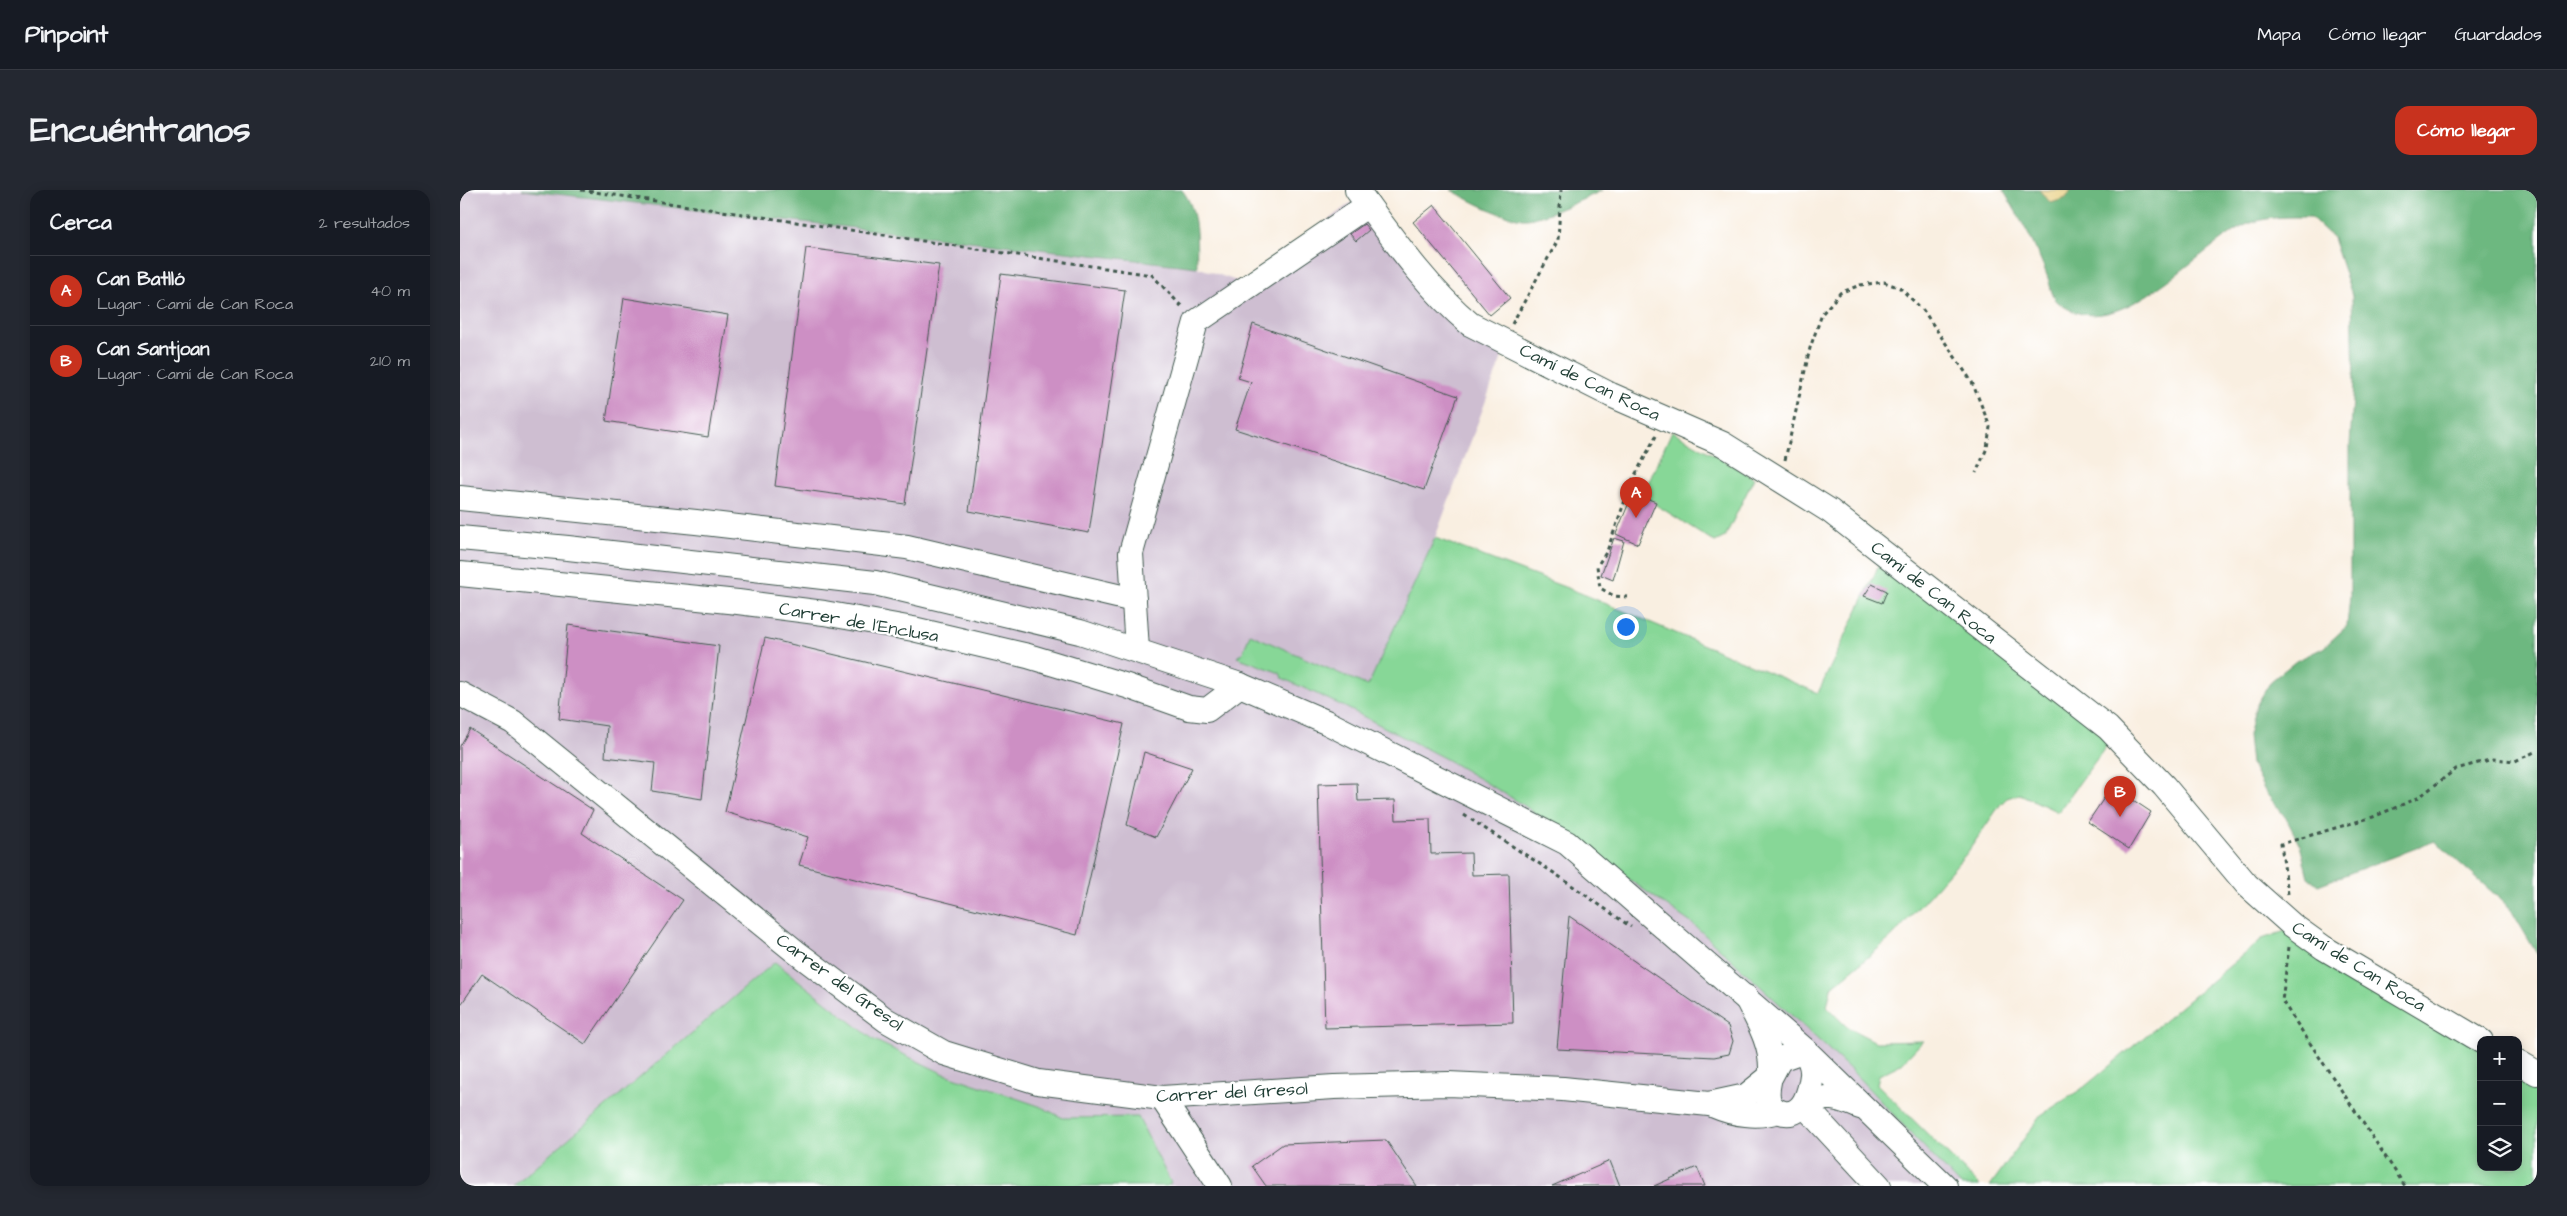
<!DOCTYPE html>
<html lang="es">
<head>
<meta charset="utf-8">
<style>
  :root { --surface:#171b24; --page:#242831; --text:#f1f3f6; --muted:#9ea1a6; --line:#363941; --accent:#c8321e }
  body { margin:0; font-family:"Architects Daughter",sans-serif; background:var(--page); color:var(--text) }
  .controls { position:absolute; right:15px; bottom:15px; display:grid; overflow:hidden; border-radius:10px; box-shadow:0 2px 12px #0003 }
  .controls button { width:45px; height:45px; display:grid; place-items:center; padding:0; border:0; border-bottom:1px solid var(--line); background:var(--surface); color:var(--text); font:25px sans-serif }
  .you { position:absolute; left:1165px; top:436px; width:18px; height:18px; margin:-12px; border:4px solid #fff; border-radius:50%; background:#1a73e8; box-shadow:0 0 0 8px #1a73e833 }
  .badge { display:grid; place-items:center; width:32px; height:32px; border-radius:50%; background:var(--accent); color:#fff; font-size:16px; font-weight:700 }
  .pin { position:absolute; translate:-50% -41px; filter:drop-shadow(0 1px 2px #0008) }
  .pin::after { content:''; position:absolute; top:26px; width:18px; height:15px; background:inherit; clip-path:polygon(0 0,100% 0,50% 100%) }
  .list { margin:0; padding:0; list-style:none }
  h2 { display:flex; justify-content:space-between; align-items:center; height:65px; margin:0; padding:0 20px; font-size:21px }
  h2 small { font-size:16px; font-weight:400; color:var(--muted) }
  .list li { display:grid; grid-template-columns:32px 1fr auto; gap:15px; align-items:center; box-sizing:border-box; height:70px; padding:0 20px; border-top:1px solid var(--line) }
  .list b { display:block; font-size:19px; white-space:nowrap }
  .list p { margin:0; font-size:16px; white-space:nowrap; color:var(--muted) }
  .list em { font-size:16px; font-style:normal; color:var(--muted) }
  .icon { flex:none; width:28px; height:28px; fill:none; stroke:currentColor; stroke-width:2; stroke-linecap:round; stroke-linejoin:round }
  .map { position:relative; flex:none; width:2077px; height:996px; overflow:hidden; border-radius:15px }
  header { display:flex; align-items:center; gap:30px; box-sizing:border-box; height:70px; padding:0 25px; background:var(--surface); border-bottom:1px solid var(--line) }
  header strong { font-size:24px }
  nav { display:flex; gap:28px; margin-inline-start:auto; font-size:18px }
  .intro { display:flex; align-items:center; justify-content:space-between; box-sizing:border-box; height:120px; padding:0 30px }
  h1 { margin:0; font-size:35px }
  .button { padding:12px 22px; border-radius:15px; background:var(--accent); color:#fff; font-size:18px; font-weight:700 }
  main { display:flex; gap:30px; padding:0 30px }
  aside { flex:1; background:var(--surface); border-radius:15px; box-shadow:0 2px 12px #0003 }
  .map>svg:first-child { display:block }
  .industrial { fill:#cebed1 }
  .green { fill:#87d797; stroke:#538a66 }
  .forest { fill:#6db880; stroke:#467a5a }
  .sand { fill:#eeda9e; stroke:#868c69 }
  .building { fill:#cd8fc4 }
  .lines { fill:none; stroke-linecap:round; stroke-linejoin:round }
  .minor-casing { stroke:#40584e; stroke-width:26 }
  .path { stroke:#40584e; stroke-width:3; stroke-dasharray:4 4; stroke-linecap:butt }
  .minor { stroke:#fff; stroke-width:24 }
  .labels { text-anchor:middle; stroke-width:4.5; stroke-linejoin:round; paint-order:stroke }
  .street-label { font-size:18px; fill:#1f3d34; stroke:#fff }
</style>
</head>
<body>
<header>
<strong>Pinpoint</strong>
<nav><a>Mapa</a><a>Cómo llegar</a><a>Guardados</a></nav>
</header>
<div class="intro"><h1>Encuéntranos</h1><a class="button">Cómo llegar</a></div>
<main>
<aside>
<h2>Cerca<small>2 resultados</small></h2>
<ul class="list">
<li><span class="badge">A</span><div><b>Can Batlló</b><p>Lugar · Camí de Can Roca</p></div><em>40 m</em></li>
<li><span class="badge">B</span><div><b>Can Santjoan</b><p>Lugar · Camí de Can Roca</p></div><em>210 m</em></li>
</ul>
</aside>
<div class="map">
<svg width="2077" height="996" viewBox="0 0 2077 996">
  <rect width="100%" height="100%" fill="#fff"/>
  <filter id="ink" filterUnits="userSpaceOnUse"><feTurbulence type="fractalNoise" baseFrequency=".02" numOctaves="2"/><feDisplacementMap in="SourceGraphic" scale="10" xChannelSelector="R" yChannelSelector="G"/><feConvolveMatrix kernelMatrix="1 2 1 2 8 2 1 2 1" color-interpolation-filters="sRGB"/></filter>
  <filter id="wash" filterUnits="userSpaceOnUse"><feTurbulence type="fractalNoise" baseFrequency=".0096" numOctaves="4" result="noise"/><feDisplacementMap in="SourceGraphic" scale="20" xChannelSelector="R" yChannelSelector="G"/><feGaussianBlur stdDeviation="1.12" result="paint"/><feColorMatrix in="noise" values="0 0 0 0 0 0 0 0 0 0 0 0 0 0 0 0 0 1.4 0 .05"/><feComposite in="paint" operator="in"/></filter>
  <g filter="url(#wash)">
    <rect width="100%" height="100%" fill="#f9efe1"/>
    <polygon class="industrial" points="0,0 62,0 737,77 785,94 893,11 1045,159 975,348 926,460 895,522 986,569 1062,614 1234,735 1392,881 1501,996 707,996 711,993 678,927 603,928 579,916 482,883 414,850 315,772 53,996 0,996"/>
    <g class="green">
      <polygon points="1212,241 1294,288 1265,347 1255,352 1182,306"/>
      <polygon points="975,348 1123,404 1358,503 1423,367 1650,551 1598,622 1560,604 1547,608 1540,615 1507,663 1432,747 1371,798 1367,817 1387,837 1416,852 1463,851 1441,874 1419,885 1417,894 1520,996 1501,996 1392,881 1234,735 1062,614 986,569 885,517 822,488 820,483 777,467 783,462 790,444 908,496"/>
      <polygon points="1828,740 2021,857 2021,977 2058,977 2058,880 2077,891 2077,996 1530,996 1581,925 1623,898 1802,749"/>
      <polygon points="315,772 414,850 482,883 579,916 603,928 678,927 711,993 707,996 53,996"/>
    </g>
    <g class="forest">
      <path d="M 62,0 L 722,0 C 739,21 736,51 737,77 Z"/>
      <path d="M 991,0 L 1143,0 C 1129,7 1077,31 1063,29 C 1038,26 1013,12 991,0 Z"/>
      <path d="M 1543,0 L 1579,0 L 1591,13 L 1605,8 L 1611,0 L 2077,0 L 2077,764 L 2050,718 L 1975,651 L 1858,695 L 1848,687 L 1840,655 L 1826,628 L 1806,603 L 1791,574 L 1788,545 L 1796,516 L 1811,491 L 1836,471 L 1863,458 L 1887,436 L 1890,406 L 1890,255 L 1894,193 L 1892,105 L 1873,48 L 1851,27 C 1830,27 1808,26 1788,34 C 1738,55 1656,161 1598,112 C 1592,108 1590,94 1588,88 C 1577,57 1560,28 1543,0 Z"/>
    </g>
    <polygon class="sand" points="1579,0 1611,0 1606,8 1591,13"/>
    <g id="blocks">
      <g class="building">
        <polygon points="974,15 1050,108 1030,125 953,32"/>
        <polygon points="904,34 909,40 896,51 890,44"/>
        <polygon points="346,58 479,75 445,314 315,296"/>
        <polygon points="541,84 665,100 629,343 509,321"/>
        <polygon points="164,108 268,125 248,247 146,231"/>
        <polygon points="793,134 998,206 964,300 775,239 791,192 778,188"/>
        <polygon points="1173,303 1196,312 1178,354 1156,344"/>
        <polygon points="1154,348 1164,351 1153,390 1141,385"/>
        <polygon points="1412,394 1427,401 1422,413 1404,406"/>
        <polygon points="108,435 259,456 242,609 192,601 195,573 145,567 147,536 99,529"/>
        <polygon points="305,448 664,534 617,745 339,675 348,647 265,622"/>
        <polygon points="10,539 133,620 122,643 223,710 125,854 22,784 0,816 0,556"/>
        <polygon points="684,562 732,578 696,647 667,635"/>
        <polygon points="897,593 898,611 935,610 936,630 970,629 971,664 1011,663 1012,685 1049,684 1053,833 865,838 858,594"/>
        <polygon points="1652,596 1691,622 1669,659 1628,632"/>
        <polygon points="1109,726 1268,836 1273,851 1269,864 1254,867 1097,859"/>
        <polygon points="926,950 957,996 806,996 792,976 823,954"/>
        <polygon points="1150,971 1160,996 1092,996"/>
        <polygon points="1237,977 1245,996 1194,996"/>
      </g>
    </g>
  </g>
  <g filter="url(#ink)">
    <use href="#blocks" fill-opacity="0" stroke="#40584e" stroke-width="1"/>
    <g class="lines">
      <defs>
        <g id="minor">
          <path d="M 897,0 C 931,46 966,97 1010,134 L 1151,205 L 1263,254 L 1370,321 L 1648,538 L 1704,596 L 1787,695 L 1832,735 L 1864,758 L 2021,851"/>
          <polyline points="0,308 236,332 447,357 674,410"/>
          <polyline points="0,348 108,358 415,393 620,442 780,495 866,532 1107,653 1345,860 1485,996"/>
          <polyline points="0,384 278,412 364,423 453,439 568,466 667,496 729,518 747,520 780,495"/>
          <polyline points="677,460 671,363 736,132 908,15"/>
          <path d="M 0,504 L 53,532 L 336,762 L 426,830 L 484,863 L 578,892 L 702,908 L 874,897 L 988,894 L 1103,899 L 1249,914 L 1286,906 L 1311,886 L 1320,869 L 1345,860 C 1349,868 1353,876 1352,885 C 1350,901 1344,926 1324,923 C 1319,922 1314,920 1311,915 C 1303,904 1311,890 1311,878 C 1311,852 1297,830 1286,807"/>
          <polyline points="2058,872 2077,883"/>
          <polyline points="702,908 760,996"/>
          <path d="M 1255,916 C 1273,924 1299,928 1317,921"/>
          <path d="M 1400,917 C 1379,908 1365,903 1344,915 L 1419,996"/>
        </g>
      </defs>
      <use href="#minor" class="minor-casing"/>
      <g class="path">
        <polyline points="121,0 692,85 724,119"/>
        <polyline points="1052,134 1098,50 1101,0"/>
        <polyline points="1325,270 1350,158 1362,124 1380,103 1400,95 1424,92 1440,98 1463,120 1512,192 1530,237 1527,258 1516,283"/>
        <polyline points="1168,407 1154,406 1140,398 1137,376 1147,361 1172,291 1196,246"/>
        <polyline points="1004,625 1097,685 1171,737"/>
        <polyline points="1828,704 1821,654 1913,627 1958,608 1996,579 2033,569 2055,571 2077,561"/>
        <polyline points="1829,757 1822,811 1945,996"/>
      </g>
      <use href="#minor" class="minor"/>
    </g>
  </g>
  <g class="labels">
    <g class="street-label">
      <text transform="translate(1130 192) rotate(26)" y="6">Camí de Can Roca</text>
      <text transform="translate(1474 402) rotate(38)" y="6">Camí de Can Roca</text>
      <text transform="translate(399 432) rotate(10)" y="6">Carrer de l'Enclusa</text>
      <text transform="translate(1899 776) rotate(32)" y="6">Camí de Can Roca</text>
      <text transform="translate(380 792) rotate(36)" y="6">Carrer del Gresol</text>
      <text transform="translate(772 902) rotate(-3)" y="6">Carrer del Gresol</text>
    </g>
  </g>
</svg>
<div class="controls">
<button>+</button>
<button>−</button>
<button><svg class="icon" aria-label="layers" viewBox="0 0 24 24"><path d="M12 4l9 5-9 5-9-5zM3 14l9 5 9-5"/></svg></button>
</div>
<div class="you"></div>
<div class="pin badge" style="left:1176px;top:328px">A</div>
<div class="pin badge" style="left:1660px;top:627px">B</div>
</div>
</main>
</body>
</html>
